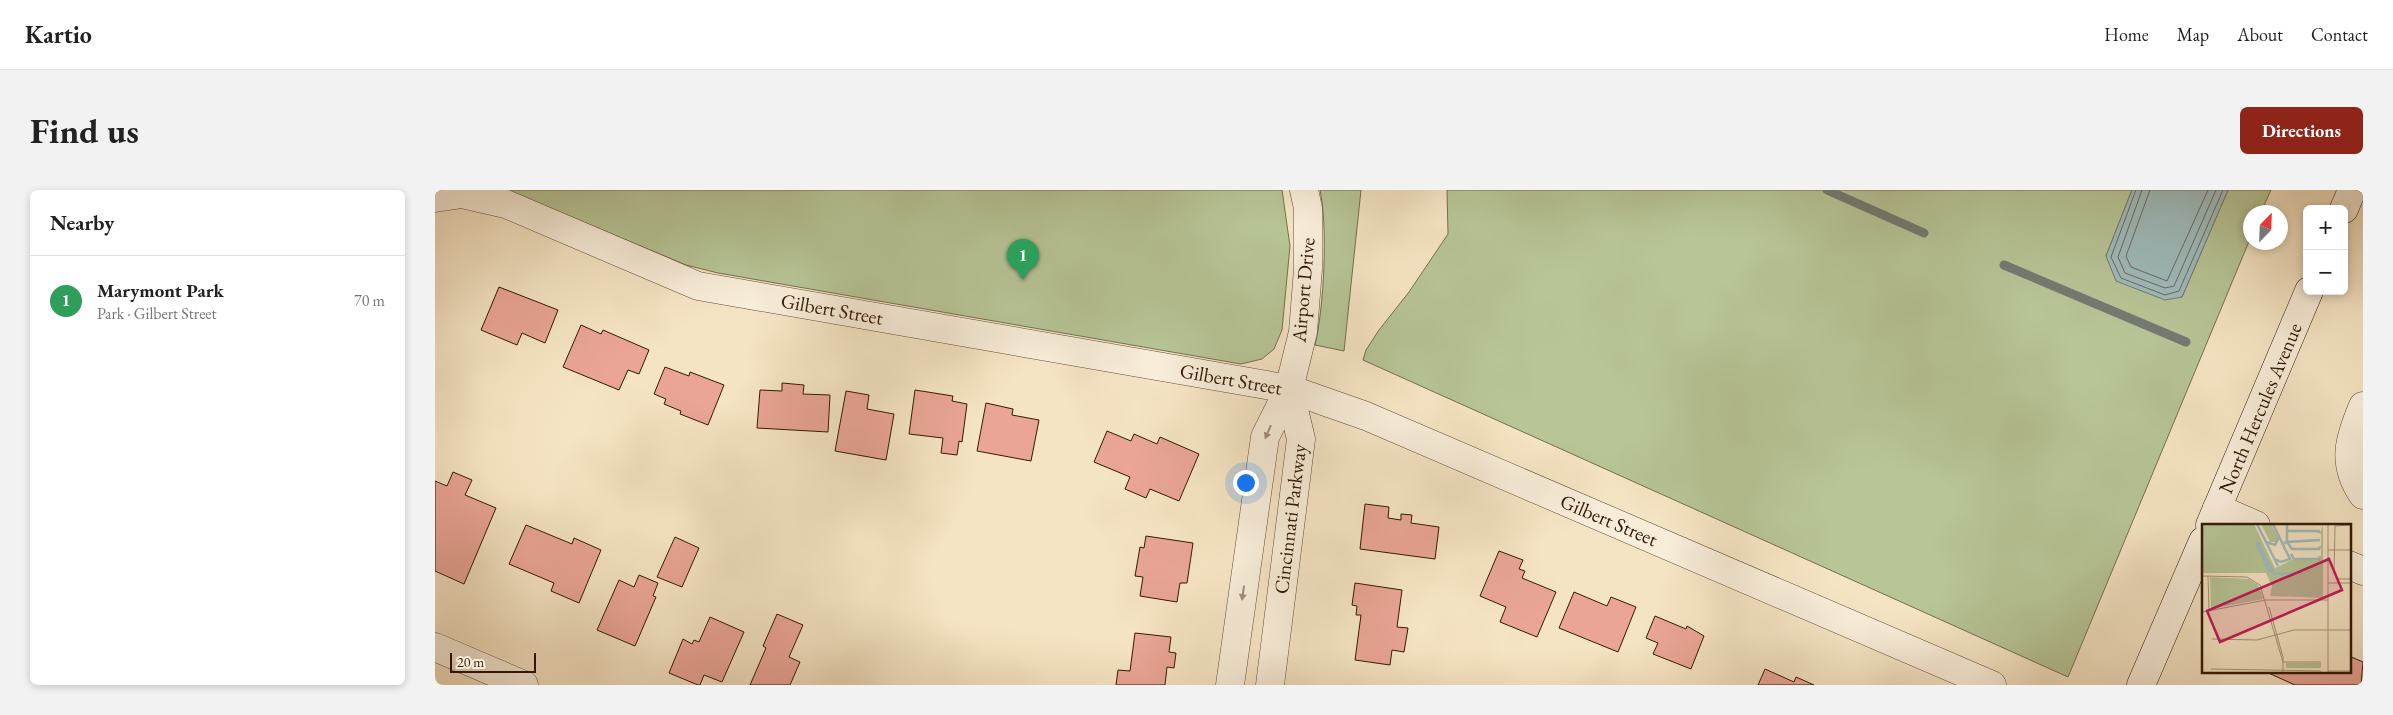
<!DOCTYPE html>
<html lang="en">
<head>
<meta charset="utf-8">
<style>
  :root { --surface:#fff; --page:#f2f2f2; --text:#222; --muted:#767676; --line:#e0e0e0; --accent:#8f2418 }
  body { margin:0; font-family:"EB Garamond",serif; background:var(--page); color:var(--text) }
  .controls { position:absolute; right:15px; top:15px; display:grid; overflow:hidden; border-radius:8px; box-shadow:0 2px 8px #0003 }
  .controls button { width:45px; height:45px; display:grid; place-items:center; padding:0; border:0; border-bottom:1px solid var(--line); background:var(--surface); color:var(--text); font:25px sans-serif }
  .compass { position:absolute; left:1808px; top:15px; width:45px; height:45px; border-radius:50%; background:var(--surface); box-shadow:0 2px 8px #0003; rotate:23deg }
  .scale { position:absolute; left:15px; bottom:12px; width:86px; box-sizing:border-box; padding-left:5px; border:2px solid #331905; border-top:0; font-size:14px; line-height:18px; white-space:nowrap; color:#331905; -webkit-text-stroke:4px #f8edd9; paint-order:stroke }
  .you { position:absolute; left:810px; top:292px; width:18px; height:18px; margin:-12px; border:4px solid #fff; border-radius:50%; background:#1a73e8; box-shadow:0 0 0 8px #1a73e833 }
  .badge { display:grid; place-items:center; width:32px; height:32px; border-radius:50%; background:var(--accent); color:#fff; font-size:16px; font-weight:700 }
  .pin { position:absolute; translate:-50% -41px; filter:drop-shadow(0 1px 2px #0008) }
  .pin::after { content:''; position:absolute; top:26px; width:18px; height:15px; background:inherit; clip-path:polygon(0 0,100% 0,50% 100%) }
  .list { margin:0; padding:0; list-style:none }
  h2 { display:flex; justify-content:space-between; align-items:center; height:65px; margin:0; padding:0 20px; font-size:21px }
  h2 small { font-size:16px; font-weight:400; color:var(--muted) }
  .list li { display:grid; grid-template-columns:32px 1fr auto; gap:15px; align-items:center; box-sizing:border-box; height:90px; padding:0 20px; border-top:1px solid var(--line) }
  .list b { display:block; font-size:19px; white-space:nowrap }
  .list p { margin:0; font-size:16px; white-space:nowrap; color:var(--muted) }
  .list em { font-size:16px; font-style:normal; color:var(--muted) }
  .map { position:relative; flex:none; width:1928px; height:495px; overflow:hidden; border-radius:8px }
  header { display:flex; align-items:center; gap:30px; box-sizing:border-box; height:70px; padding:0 25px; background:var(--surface); border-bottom:1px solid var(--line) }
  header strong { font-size:24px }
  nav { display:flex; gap:28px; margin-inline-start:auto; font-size:18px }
  .intro { display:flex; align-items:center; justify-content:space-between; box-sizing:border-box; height:120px; padding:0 30px }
  h1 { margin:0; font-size:35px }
  .button { padding:12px 22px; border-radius:8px; background:var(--accent); color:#fff; font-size:18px; font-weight:700 }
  main { display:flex; gap:30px; padding:0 30px }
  aside { flex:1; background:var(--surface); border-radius:8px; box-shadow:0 2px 8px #0003 }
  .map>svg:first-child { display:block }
  .green { fill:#b7c597; stroke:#756f4e }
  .water { fill:#9fbcbd; stroke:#747b73 }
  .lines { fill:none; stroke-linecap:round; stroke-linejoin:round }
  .shore { stroke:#696a61; stroke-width:1 }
  .stream { stroke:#747b73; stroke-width:9 }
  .building { fill:#eaa597; stroke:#331905 }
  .street-casing { stroke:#644c35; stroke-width:29 }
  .secondary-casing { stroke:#331905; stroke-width:29 }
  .street { stroke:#f8edd9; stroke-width:28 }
  .secondary { stroke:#f8edd9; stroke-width:28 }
  .oneway { fill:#9f8e7a }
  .labels { text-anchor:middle; stroke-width:4.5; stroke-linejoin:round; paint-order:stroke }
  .street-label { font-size:20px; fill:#331905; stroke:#f8edd9 }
  .inset-river { fill:none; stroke:#9fbcbd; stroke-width:2.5 }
  .inset-road { fill:none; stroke:#a79378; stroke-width:1 }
  .view { fill:#c2185b; fill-opacity:0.15; stroke:#c2185b; stroke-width:2.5 }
  .inset-edge { fill:none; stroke:#331905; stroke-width:2.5 }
</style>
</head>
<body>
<header>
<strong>Kartio</strong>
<nav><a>Home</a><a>Map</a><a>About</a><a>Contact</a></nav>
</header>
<div class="intro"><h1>Find us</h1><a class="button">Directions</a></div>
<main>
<aside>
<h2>Nearby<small></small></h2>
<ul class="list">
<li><span class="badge" style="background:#2e9e5b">1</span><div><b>Marymont Park</b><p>Park · Gilbert Street</p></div><em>70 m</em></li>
</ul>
</aside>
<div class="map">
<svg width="1928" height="495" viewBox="0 0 1928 495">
  <rect width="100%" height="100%" fill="#f5e4c4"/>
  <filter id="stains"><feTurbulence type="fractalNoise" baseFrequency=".004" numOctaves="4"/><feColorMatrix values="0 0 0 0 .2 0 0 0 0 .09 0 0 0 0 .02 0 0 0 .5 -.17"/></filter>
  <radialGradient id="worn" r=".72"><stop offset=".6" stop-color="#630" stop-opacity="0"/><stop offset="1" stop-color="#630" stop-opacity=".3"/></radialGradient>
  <g class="green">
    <polygon points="72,0 847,0 855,56 847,140 839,159 827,169 806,174 283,83 251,75"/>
    <path d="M 885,0 L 926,0 L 909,161 L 880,155 C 889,117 893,38 885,0 Z"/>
    <polygon points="1012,0 1697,0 1671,66 1747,107 1793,0 1836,0 1826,22 1816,22 1815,49 1633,487 928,170 931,160 944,140 974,102 1013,44"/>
  </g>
  <polygon class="water" points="1697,0 1793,0 1747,107 1730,110 1681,91 1671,66"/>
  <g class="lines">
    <g class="shore">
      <polyline points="1701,0 1676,67 1686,88 1730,105 1744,101 1788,0"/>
      <polyline points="1707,0 1683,67 1690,83 1730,98 1739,96 1781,0"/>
      <polyline points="1715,0 1691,66 1696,77 1732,91 1773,0"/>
    </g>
    <g class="stream">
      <polyline points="1392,0 1489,43"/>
      <polyline points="1569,75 1751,152"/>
    </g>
  </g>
  <g class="building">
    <polygon points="64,97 123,120 110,153 87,143 82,155 46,140"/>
    <polygon points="146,135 166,144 168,140 214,160 204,184 193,180 184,200 128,177"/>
    <polygon points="230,177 254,186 255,182 289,195 273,235 245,224 246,221 229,214 231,209 219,204"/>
    <polygon points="347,193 369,195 368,204 395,205 393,242 322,238 325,200 347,201"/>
    <polygon points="480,200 518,206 517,211 532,214 527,252 524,251 522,265 506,263 508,248 474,244"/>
    <polygon points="411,201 434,205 432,219 459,224 451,270 400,261"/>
    <polygon points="551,213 578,219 577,225 604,230 596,271 542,261"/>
    <polygon points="672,241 696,251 699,244 722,254 725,247 764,264 744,311 715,299 711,308 690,299 695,287 659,272"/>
    <polygon points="18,282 37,290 30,305 61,318 29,394 0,381 0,291 12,296"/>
    <polygon points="930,314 954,317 953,328 966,330 966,324 977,325 976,333 1004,337 1000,369 925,359"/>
    <polygon points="91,335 137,354 139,348 166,360 144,413 116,401 119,393 74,374"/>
    <polygon points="711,346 758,353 752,393 745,393 742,412 705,406 708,387 700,386 705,357 709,358"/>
    <polygon points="240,347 264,358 247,397 222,387"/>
    <polygon points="1064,361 1088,370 1084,379 1090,381 1087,388 1121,402 1102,447 1065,432 1071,417 1045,406"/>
    <polygon points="204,385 223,393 218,406 221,407 200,456 162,440 184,390 199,397"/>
    <polygon points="920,393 967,400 962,437 973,438 969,462 957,460 955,475 920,470 926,425 921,425 922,416 917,415"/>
    <polygon points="1139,402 1172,416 1176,407 1201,417 1183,462 1124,438"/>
    <polygon points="342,424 368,435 354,467 365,472 355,495 315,495 331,458 328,456"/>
    <polygon points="1220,426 1251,439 1252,436 1269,446 1256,479 1218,464 1223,453 1211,448"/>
    <polygon points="275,427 309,442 287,492 269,485 265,495 263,495 234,483 248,449 257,454 259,450 264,452"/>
    <polygon points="700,443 736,447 734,462 741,463 739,478 732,477 730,495 681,495 683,480 695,481"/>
    <polygon points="1914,466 1928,472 1926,495 1860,495 1829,481 1914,481"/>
    <polygon points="1330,479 1359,492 1361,487 1379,495 1323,495"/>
  </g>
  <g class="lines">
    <defs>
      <g id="street">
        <polyline points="0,8 27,4 71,14 263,96 854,199 931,226 1557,495"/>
        <path d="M 1928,216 C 1914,249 1906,273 1928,305"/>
        <polyline points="1782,318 1821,335"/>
        <polyline points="1914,375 1928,381"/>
        <polyline points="0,457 89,495"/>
        <polyline points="795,495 830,247 854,199 868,142 873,79 873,18 869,0"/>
        <polyline points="835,495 866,249 854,199"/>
      </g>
      <g id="secondary">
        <polyline points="1909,19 1917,0"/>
        <polyline points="1775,335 1874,101"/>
        <polyline points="1706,495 1768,351"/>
      </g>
    </defs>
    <use href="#street" class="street-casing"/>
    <use href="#secondary" class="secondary-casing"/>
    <use href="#street" class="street"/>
    <use href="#secondary" class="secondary"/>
  </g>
  <defs><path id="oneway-solid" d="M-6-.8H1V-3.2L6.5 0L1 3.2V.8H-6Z" transform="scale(1.25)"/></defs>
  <g class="oneway">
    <use href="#oneway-solid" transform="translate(833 242) rotate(113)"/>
    <use href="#oneway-solid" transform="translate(808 403) rotate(98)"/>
  </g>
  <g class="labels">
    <g class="street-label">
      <text transform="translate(868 100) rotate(-85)" y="7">Airport Drive</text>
      <text transform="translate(397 119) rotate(10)" y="7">Gilbert Street</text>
      <text transform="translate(796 189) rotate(10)" y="7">Gilbert Street</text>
      <text transform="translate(1825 218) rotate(-67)" y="7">North Hercules Avenue</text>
      <text transform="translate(855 329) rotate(-83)" y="7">Cincinnati Parkway</text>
      <text transform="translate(1174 330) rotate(23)" y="7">Gilbert Street</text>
    </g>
  </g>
  <g transform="translate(1767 334)">
    <rect width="149" height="149" fill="#f5e4c4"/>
    <path d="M 0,0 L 52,0 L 73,44 L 90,36 L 118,35 L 115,32 L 119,32 L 119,25 L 115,23 L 119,22 L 119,10 L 114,8 L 119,7 L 121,0 L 121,74 L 68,72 L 70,62 L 64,49 L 0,49 ZM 59,0 L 69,0 L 76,13 L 74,18 L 68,18 ZM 8,53 L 47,55 L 56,61 L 62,75 L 9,85 ZM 84,139 L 119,139 L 119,144 L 84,144 Z" fill="#b7c597"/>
    <path d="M 57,17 L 72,47 L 70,49 L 66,48 L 53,19 Z" fill="#9fbcbd"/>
    <path class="inset-river" d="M 55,0 L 76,42M 71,0 L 88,35 L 79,38 L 72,35M 85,7 L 118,7M 64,18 L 73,21 L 77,13M 82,19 L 85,18 L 85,0M 118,25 L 90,25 L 85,18 L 118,16M 89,30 L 92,35 L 118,35M 71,50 L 100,49"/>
    <path class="inset-road" d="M 149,1 L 133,2 L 132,50 L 137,55 L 149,55M 126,26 L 149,26M 0,52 L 45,53 L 58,61 L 81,138M 6,52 L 7,86M 126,59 L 149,59M 67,83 L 81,133 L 81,148M 0,88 L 64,76 L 126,76M 10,115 L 55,116 L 92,106 L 149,106M 81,138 L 119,138M 9,145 L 119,147M 126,147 L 149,147M 126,148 L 126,0"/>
    <path class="view" d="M 127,35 L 140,66 L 18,118 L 5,87 Z"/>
    <rect width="149" height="149" class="inset-edge"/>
  </g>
  <rect width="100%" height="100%" filter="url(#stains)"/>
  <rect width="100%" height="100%" fill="url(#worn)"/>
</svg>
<div class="controls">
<button>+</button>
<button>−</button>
</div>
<svg class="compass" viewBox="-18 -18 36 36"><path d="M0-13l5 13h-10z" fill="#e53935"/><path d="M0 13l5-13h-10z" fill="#767676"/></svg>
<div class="scale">20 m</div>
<div class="you"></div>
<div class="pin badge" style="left:588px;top:90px;background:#2e9e5b">1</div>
</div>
</main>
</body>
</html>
